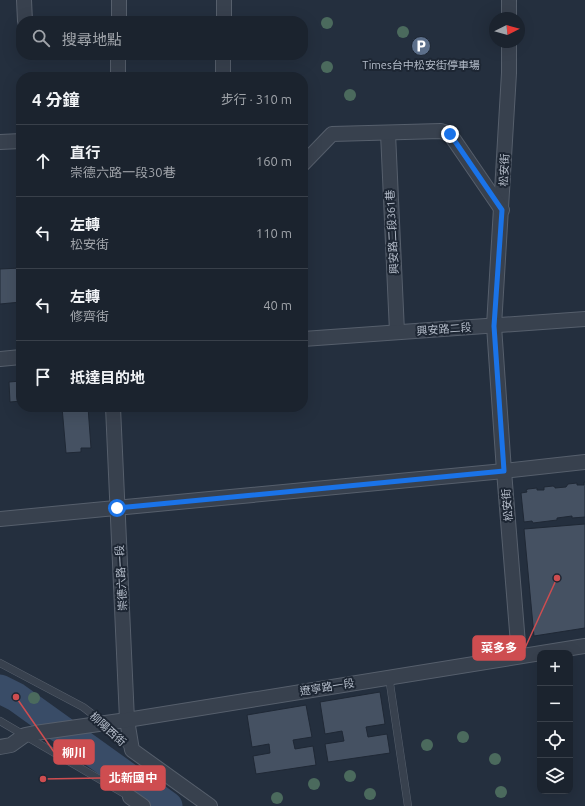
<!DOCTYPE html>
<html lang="zh-TW">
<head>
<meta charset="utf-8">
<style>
  :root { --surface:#1b232e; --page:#282f3a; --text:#f1f3f6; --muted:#a0a4aa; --line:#39404a }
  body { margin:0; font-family:Ubuntu,"Noto Sans TC",sans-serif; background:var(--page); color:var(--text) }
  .controls { position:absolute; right:12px; bottom:12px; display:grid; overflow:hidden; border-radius:8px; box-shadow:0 4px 16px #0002 }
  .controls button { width:36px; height:36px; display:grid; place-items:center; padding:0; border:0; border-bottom:1px solid var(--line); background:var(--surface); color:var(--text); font:20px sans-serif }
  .compass { position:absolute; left:489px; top:12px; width:36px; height:36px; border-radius:50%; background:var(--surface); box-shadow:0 4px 16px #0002; rotate:85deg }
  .stop { position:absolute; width:12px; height:12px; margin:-9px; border:3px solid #1a73e8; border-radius:50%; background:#fff }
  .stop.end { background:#1a73e8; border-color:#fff; box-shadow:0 1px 4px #0008 }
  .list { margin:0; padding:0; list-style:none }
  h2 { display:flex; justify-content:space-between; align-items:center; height:52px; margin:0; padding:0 16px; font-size:17px }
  h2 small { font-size:13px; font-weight:400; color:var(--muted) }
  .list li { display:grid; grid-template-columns:26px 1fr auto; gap:12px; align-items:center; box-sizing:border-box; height:72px; padding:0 16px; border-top:1px solid var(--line) }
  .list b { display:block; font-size:15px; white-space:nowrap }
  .list p { margin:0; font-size:13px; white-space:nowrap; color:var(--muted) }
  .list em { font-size:13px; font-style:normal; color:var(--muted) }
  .icon { flex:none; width:22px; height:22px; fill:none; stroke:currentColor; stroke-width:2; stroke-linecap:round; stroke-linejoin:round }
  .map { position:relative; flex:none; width:585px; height:806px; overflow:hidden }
  .search { position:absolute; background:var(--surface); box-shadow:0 4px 16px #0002; left:16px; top:16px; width:292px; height:44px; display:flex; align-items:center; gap:10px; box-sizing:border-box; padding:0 14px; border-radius:16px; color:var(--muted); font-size:15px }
  .panel { position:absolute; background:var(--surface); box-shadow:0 4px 16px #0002; left:16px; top:72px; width:292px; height:340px; border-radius:16px }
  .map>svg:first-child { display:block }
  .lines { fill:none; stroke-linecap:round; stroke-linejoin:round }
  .river { stroke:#394c67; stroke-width:29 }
  .building { fill:#455162; stroke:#1f2835 }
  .lane-casing { stroke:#565f6c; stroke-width:8 }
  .street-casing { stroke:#565f6c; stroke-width:16 }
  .lane { stroke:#38414e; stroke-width:7 }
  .street { stroke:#38414e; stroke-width:14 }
  .tree { fill:#4b6a5d }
  .route { stroke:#1a73e8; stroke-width:5 }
  .labels { text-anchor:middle; stroke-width:4; stroke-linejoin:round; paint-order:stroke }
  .poi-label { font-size:11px; fill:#b4bcc9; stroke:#1d2633 }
  .street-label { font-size:11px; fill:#b4bcc9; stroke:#1d2633 }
  .leader { fill:none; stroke:#ce4d50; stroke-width:1.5 }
  .callout-dot { fill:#ce4d50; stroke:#1d2633; stroke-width:1.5 }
  .callout { fill:#ce4d50; stroke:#ce4d50; stroke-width:1.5 }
  .callout-label { font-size:12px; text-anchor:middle; font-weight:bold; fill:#fff }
</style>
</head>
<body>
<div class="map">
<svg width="585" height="806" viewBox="0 0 585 806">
  <rect width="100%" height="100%" fill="#242f3e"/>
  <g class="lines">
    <polyline class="river" points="0,689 16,697 168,806"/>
  </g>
  <g class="building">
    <polygon points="21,268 21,302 0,304 0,269"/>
    <polygon points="21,381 21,401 10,402 9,382"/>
    <polygon points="62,407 88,407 91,448 81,448 81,452 66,453"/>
    <polygon points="584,482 585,482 585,517 572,518 572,516 557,518 557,520 533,523 532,521 524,522 521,493 527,492 526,490 528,489 537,488 537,490 544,490 544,487 553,486 555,487 555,488 566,487 568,484 577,483 577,485 584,485"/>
    <polygon points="585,524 585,628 534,636 524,529"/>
    <polygon points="380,692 385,724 366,727 368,737 387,734 390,753 328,762 325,744 344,741 342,731 325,734 320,702"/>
    <polygon points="306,705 312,737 293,740 295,749 313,746 316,765 256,774 253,756 270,753 269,744 252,747 247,715"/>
  </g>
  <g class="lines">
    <defs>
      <g id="lane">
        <polyline points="0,663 83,707 104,723 130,748"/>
        <polyline points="389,677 408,806"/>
        <polyline points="0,721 130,797"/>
      </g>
      <g id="street">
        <polyline points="24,0 25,21"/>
        <polyline points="509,0 509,18"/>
        <polyline points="119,21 119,0"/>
        <polyline points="224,21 224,0"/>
        <polyline points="509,42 509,73 494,326 504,471 519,656"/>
        <polyline points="118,77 118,55"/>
        <polyline points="223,77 223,55"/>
        <polyline points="388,133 397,332"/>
        <polyline points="0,142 21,141"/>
        <polyline points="303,164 332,134 441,131 450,134 502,210"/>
        <polyline points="303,339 585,319"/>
        <polyline points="0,359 21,357"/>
        <polyline points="113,407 127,720 132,750 210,806"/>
        <polyline points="0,519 504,471 585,462"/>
        <polyline points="0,747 11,745 25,735 35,733 127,720 585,646"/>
        <polyline points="130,797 143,806"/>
      </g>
    </defs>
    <use href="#lane" class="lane-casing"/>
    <use href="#street" class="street-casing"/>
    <use href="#lane" class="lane"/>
    <use href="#street" class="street"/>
  </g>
  <g class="tree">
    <circle cx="327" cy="23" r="6"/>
    <circle cx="403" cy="32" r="6"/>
    <circle cx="327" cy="67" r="6"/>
    <circle cx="350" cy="95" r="6"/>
    <circle cx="34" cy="698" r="6"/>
    <circle cx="463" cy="737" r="6"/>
    <circle cx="427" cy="745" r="6"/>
    <circle cx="495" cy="759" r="6"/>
    <circle cx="350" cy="776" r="6"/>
    <circle cx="314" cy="784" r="6"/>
    <circle cx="501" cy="792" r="6"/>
    <circle cx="370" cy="794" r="6"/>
    <circle cx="277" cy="798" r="6"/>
  </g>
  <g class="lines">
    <polyline class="route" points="117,508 504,471 494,326 502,210 450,134"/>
  </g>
  <defs>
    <symbol id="parking-disc" viewBox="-11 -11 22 22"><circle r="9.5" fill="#5c6f8a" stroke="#1d2633"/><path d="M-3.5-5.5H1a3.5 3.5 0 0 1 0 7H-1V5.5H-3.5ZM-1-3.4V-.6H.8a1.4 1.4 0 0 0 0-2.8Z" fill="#fff"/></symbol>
  </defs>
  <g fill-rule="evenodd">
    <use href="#parking-disc" x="410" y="35" width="22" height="22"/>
  </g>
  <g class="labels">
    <g class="poi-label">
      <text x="421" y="69">Times台中松安街停車場</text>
    </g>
    <g class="street-label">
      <text transform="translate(504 170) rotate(-87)" y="4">松安街</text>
      <text transform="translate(392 232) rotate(-93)" y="4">興安路二段361巷</text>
      <text transform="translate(444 329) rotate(-4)" y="4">興安路二段</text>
      <text transform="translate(507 505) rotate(-95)" y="4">松安街</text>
      <text transform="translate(121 578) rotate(-93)" y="4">崇德六路一段</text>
      <text transform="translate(327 687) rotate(-9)" y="4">遼寧路一段</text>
      <text transform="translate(108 729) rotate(42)" y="4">柳陽西街</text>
    </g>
  </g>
  <path class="leader" d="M557 578L525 648M16 697L54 752M43 779L101 778"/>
  <g class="callout-dot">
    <circle cx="557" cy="578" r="4"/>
    <circle cx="16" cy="697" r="4"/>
    <circle cx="43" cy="779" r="4"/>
  </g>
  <g class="callout">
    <rect x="473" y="636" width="52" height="24" rx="4"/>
    <rect x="54" y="740" width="40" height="24" rx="4"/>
    <rect x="101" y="766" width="64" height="24" rx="4"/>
  </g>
  <g class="callout-label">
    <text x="499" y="652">菜多多</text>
    <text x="74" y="757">柳川</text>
    <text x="133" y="782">北新國中</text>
  </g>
</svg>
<div class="controls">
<button>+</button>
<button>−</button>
<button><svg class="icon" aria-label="locate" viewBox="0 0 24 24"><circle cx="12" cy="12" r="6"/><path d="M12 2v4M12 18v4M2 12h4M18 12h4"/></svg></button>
<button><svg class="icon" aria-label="layers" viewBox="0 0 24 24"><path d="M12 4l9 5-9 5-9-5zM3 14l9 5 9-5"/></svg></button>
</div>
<svg class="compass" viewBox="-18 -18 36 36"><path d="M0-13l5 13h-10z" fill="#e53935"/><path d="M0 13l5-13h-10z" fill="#a0a4aa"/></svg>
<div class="stop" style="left:117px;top:508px"></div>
<div class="stop end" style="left:450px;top:134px"></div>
<div class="search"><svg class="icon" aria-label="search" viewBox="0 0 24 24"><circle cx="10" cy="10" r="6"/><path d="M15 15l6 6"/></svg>搜尋地點</div>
<section class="panel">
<h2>4 分鐘<small>步行 · 310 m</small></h2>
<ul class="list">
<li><svg class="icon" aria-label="ahead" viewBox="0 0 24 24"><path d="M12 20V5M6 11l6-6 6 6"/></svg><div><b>直行</b><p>崇德六路一段30巷</p></div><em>160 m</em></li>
<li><svg class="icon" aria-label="left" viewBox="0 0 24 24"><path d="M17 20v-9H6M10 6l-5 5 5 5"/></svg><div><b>左轉</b><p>松安街</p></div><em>110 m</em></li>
<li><svg class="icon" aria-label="left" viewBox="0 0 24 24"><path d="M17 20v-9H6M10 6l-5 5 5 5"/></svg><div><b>左轉</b><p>修齊街</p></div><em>40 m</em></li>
<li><svg class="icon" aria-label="arrive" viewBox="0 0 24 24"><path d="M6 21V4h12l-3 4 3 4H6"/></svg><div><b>抵達目的地</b></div></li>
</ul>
</section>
</div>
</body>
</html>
